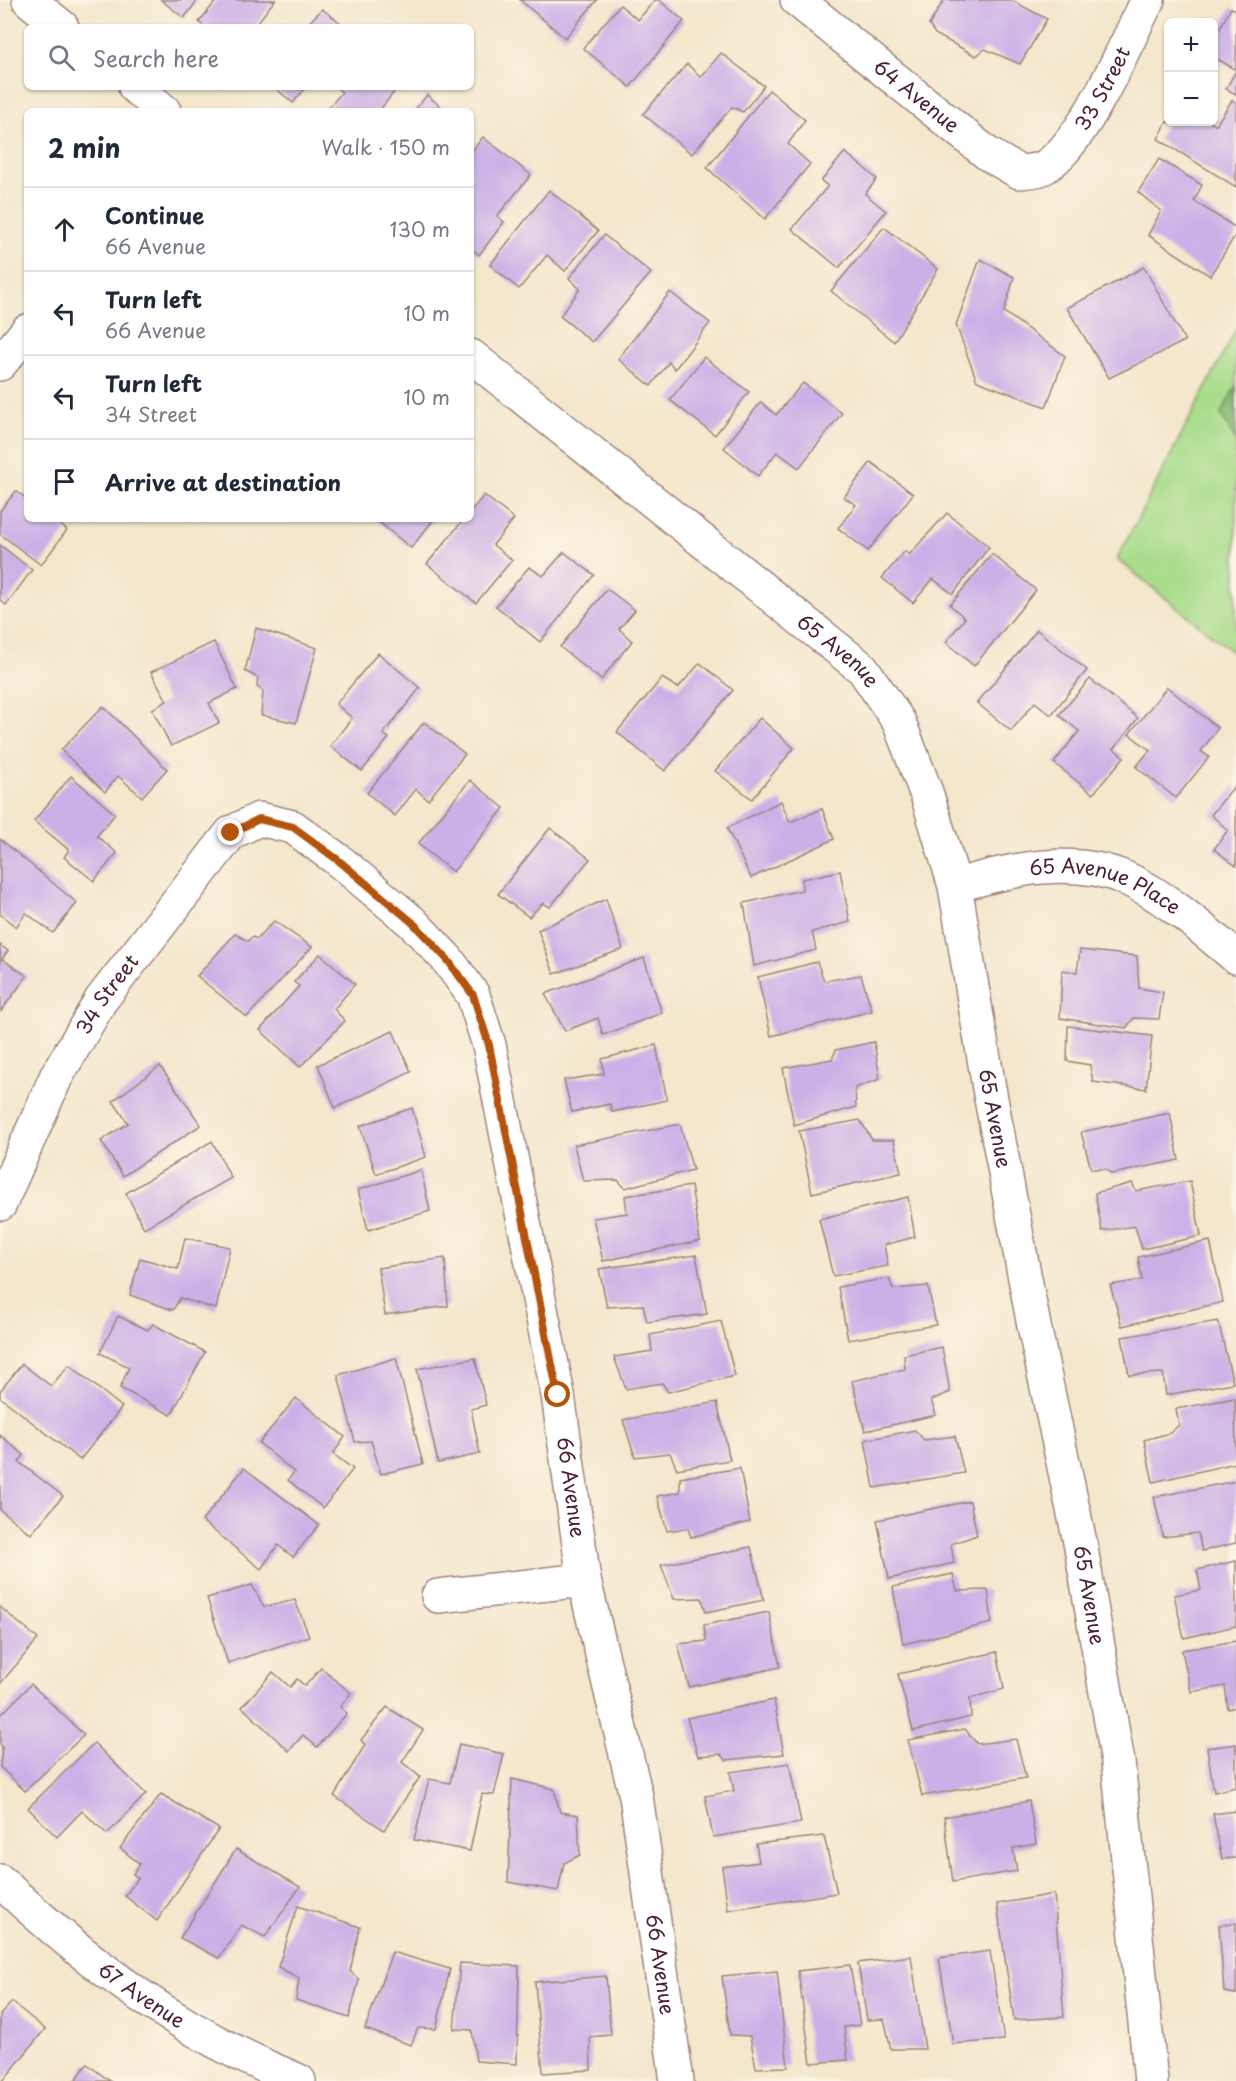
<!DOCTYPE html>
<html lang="en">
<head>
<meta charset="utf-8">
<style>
  :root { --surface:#fff; --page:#f6f6f7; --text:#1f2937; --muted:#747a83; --line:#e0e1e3 }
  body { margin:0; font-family:"Playpen Sans",sans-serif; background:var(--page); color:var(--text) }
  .controls { position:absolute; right:18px; top:18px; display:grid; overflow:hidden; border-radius:9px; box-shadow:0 2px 4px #0004 }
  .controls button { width:54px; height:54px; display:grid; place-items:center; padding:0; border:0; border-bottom:2px solid var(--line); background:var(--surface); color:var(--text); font:30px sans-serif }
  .stop { position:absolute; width:18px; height:18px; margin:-14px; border:4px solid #b45309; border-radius:50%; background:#fff }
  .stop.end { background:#b45309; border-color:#fff; box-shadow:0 2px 6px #0008 }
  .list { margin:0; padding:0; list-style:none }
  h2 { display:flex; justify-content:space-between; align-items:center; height:78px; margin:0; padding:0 24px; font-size:26px }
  h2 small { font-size:20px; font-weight:400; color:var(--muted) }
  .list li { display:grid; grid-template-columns:39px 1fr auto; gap:18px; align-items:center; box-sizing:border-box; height:84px; padding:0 24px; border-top:2px solid var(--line) }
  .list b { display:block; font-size:22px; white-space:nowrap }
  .list p { margin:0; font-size:20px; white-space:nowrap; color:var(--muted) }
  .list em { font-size:20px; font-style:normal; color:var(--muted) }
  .icon { flex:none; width:33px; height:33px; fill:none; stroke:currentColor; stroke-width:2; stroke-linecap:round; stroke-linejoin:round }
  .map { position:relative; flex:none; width:1236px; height:2081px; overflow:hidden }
  .search { position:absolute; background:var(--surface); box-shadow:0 2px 4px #0004; left:24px; top:24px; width:450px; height:66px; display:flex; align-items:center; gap:15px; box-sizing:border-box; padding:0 21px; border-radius:9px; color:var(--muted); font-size:22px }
  .panel { position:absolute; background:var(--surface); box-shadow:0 2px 4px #0004; left:24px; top:108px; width:450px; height:414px; border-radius:9px }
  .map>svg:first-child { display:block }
  .green { fill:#a9dc8b; stroke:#7a7e5b; stroke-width:1.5 }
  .forest { fill:#86bc77; stroke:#686e51; stroke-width:1.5 }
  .building { fill:#cab0e7 }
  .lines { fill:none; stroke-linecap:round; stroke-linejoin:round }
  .minor-casing { stroke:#9e837c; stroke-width:36 }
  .tertiary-casing { stroke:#9e837c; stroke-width:36 }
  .minor { stroke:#fff; stroke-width:33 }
  .tertiary { stroke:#fff; stroke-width:33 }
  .route { stroke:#b45309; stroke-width:8 }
  .labels { text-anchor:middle; stroke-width:4.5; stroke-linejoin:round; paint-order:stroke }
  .street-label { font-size:20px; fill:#4a1f2b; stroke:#fcf5e5 }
</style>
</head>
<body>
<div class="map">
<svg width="1236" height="2081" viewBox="0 0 1236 2081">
  <rect width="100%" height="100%" fill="#fcf5e5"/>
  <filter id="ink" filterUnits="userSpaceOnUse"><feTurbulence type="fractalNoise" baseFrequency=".0167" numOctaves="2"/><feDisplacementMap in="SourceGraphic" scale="12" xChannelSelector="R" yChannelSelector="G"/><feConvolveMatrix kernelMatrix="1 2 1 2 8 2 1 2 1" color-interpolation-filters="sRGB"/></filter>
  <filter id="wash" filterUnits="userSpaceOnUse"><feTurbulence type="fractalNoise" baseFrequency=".008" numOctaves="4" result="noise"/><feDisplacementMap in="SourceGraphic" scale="24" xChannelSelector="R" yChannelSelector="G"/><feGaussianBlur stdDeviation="1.35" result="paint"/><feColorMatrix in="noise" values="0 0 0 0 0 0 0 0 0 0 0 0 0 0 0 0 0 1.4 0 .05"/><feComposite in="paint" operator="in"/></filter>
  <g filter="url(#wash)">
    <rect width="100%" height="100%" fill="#f3e7cc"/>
    <polygon class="green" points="1236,329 1236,655 1117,559"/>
    <polygon class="forest" points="1236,385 1236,441 1221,414"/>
    <g id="blocks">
      <g class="building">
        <polygon points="161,0 198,0 184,18"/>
        <polygon points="217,0 275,0 254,27 205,27 199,22"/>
        <polygon points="520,0 597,0 565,38"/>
        <polygon points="655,0 659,0 684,21 630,87 583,48 620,5 638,20"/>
        <polygon points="944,0 1011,0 1047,19 1020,64 985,49 976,56 935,34 929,25"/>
        <polygon points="1231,8 1236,10 1236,70 1214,57 1214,39"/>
        <polygon points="322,9 346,27 305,27"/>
        <polygon points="721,53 764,86 743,112 732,107 692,154 643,114 687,64 701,77"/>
        <polygon points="1236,71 1236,94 1226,89"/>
        <polygon points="274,87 306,87 293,103"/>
        <polygon points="335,87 398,87 379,111 326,111 342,92"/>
        <polygon points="769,90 805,120 788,144 810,164 765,219 707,168"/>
        <polygon points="427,95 446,111 414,111"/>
        <polygon points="1232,100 1236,103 1236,187 1158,139 1167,122 1210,122 1216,125"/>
        <polygon points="483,137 531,175 497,216 504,222 479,255 471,248 471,152"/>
        <polygon points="845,152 877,179 865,194 886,211 839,268 792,229 828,186 821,181"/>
        <polygon points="1159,159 1202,185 1194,201 1236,228 1236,234 1210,276 1148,235 1161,211 1138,192"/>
        <polygon points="549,190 598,231 565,271 547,255 519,289 490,265"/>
        <polygon points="884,227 938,269 894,342 831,291"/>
        <polygon points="604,235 651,273 592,342 560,316 580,289 569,278"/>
        <polygon points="980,259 1014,277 1004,312 1065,356 1046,407 977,381 956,325"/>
        <polygon points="1144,267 1185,341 1109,378 1067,308"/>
        <polygon points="670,292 710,323 675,369 669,362 651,386 618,359"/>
        <polygon points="704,357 749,392 715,435 670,400"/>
        <polygon points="803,383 842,413 799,468 777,452 758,476 724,448 761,402 776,415"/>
        <polygon points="871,462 913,494 868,551 838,528 856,505 844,497"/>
        <polygon points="16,491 27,499 27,519 52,519 67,530 41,565 0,534 0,511"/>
        <polygon points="484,495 514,519 493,545 512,560 476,603 427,564 464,519 471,519 471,511"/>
        <polygon points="947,513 989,547 953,594 933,579 913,603 882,578 905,551 909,555"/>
        <polygon points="375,519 434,519 411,548"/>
        <polygon points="0,545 32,570 6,605 0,600"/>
        <polygon points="564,552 594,575 540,642 496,606 529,567 543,576"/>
        <polygon points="992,554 1036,590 974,666 946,642 965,618 950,605"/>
        <polygon points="607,589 635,610 619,629 632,641 601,680 560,647"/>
        <polygon points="256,628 317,648 296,723 261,715 263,691 257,687 258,678 245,671"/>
        <polygon points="1037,630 1087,670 1051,715 1035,702 1011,731 977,703"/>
        <polygon points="214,642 237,689 209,703 219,723 171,746 152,709 167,701 151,672"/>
        <polygon points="378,653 420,688 383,734 389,738 362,771 330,746 352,718 336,704"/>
        <polygon points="700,663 733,690 665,771 617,732 662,678 678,688"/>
        <polygon points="1090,679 1138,718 1114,749 1124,757 1093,794 1054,763 1079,731 1059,715"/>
        <polygon points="1167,687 1218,728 1201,751 1209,757 1176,798 1136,767 1150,750 1129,734"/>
        <polygon points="103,706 167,769 142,797 118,776 105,792 61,750"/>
        <polygon points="760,718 794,748 752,799 715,771"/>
        <polygon points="424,722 465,754 428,800 416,789 395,816 367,793"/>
        <polygon points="71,776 115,814 97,836 117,853 94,881 64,857 69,850 34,821"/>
        <polygon points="470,780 504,808 453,872 418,844"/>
        <polygon points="1236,784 1236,866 1214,849 1228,830 1211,815"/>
        <polygon points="781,801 790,822 822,809 834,839 751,878 727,828"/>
        <polygon points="550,828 590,859 550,907 543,903 529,917 498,894"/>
        <polygon points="0,839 77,903 53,933 26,913 16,927 0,914"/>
        <polygon points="840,871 850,922 812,932 816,950 754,966 744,903 802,890 802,879"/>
        <polygon points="606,899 623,949 554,974 538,930"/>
        <polygon points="274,921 312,947 247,1017 197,976 235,934 248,941 252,937 257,939"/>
        <polygon points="0,945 8,951 2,959 27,976 1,1011"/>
        <polygon points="1080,950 1137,956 1139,988 1163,992 1159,1019 1134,1018 1126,1028 1060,1018 1062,970 1077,972"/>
        <polygon points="320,954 355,984 334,1009 345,1021 300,1067 260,1030 299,986 294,982"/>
        <polygon points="644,958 662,1013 603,1035 598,1018 565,1031 545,994"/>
        <polygon points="817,962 824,981 861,975 872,1011 771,1036 758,977"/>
        <polygon points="1068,1026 1152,1036 1146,1089 1093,1082 1090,1065 1067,1061"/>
        <polygon points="393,1031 411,1072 335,1108 318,1065"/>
        <polygon points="874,1042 880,1079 855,1088 856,1107 794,1125 783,1068 832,1059 836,1050"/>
        <polygon points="656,1045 667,1100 612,1112 610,1104 572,1112 564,1080 604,1074 602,1059"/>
        <polygon points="160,1066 201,1125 123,1176 101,1141 128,1123 113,1101"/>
        <polygon points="412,1108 426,1157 376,1174 360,1126"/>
        <polygon points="1170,1113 1179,1160 1112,1174 1105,1169 1091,1169 1081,1132"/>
        <polygon points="860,1120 872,1140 894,1140 901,1173 812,1193 799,1131"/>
        <polygon points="680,1124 693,1170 625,1188 618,1180 583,1181 574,1145"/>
        <polygon points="212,1141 231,1178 144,1228 126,1193"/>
        <polygon points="421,1170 430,1211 368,1230 358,1190"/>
        <polygon points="1190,1181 1201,1236 1142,1249 1135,1226 1102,1231 1095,1193 1132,1183 1136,1191"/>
        <polygon points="691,1186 700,1241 603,1261 593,1218 627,1213 625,1196"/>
        <polygon points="908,1197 915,1237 884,1245 888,1266 833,1276 819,1219"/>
        <polygon points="185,1238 230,1247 216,1309 180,1298 173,1310 130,1295 140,1258 178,1269"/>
        <polygon points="1210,1241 1223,1302 1122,1326 1110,1285 1142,1280 1138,1257"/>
        <polygon points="696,1255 707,1314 647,1322 643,1305 607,1307 599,1269"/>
        <polygon points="445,1258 448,1306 385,1315 378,1268"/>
        <polygon points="889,1278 893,1289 928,1286 936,1325 848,1340 838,1287"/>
        <polygon points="118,1316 148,1330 153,1324 205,1352 171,1415 120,1388 129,1367 100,1353"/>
        <polygon points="721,1321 735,1376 668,1392 662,1383 626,1389 614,1357 652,1351 650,1335"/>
        <polygon points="1218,1321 1233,1383 1166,1395 1163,1373 1129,1375 1122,1337"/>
        <polygon points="942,1347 950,1392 931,1400 936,1415 865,1431 852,1381 905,1369 904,1355"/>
        <polygon points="396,1358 423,1464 381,1474 371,1441 355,1442 338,1375"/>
        <polygon points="475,1358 486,1405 471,1409 480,1454 438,1463 417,1369"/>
        <polygon points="22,1364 51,1386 69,1365 122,1407 80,1460 0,1397 0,1391"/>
        <polygon points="296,1398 345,1437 333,1454 353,1469 323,1508 288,1480 294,1472 259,1443"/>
        <polygon points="1235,1398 1236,1463 1153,1482 1144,1440 1170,1433 1179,1425 1176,1409"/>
        <polygon points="717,1402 730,1460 677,1469 670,1453 635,1457 623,1420"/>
        <polygon points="915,1430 924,1440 955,1436 964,1473 874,1488 865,1440"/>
        <polygon points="0,1435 24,1455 19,1462 63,1496 31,1534 0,1510"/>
        <polygon points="244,1468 319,1525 293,1557 278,1545 261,1569 202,1521"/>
        <polygon points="740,1468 750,1522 691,1537 688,1528 667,1531 657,1496 680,1492 680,1478"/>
        <polygon points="1236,1481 1236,1543 1202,1551 1198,1533 1163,1537 1154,1497"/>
        <polygon points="970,1501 977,1535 951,1544 954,1563 889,1579 877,1520"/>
        <polygon points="751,1547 764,1600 706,1612 702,1598 674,1599 661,1565"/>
        <polygon points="1236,1561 1236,1626 1184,1638 1174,1595 1201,1590 1197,1570"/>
        <polygon points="953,1574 957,1591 988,1590 992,1623 903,1644 893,1587"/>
        <polygon points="252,1585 264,1607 295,1600 309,1636 228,1663 207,1598"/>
        <polygon points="0,1607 38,1639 0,1684"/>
        <polygon points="769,1612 780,1667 689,1687 678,1644 706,1641 704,1625"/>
        <polygon points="1236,1641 1236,1707 1228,1709 1225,1686 1191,1692 1182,1650"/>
        <polygon points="997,1652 1004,1689 970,1698 971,1717 913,1731 898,1674"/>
        <polygon points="321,1668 351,1693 340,1707 347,1713 317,1747 303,1735 289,1751 242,1707 273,1672 290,1687 297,1679 305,1686"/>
        <polygon points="31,1684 84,1735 25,1791 0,1767 2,1747 0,1744 0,1716"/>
        <polygon points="774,1700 784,1754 726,1760 721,1754 698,1756 687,1718"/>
        <polygon points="387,1707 423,1730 402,1762 420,1777 384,1830 334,1796 365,1745 361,1740"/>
        <polygon points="965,1729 977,1744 1016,1739 1026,1778 922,1796 908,1740"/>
        <polygon points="94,1743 146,1794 107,1834 82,1811 57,1837 28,1808"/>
        <polygon points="459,1744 504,1754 494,1795 482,1794 470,1851 414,1840 429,1779 450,1783"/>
        <polygon points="1236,1744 1236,1787 1214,1792 1207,1748"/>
        <polygon points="789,1763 801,1823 713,1837 705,1796 734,1791 730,1772"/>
        <polygon points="512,1779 554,1789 560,1812 578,1815 580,1855 564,1863 558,1891 508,1882"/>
        <polygon points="161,1794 219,1829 157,1921 125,1896 138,1878 133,1874 140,1864 120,1848"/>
        <polygon points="1029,1801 1036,1844 1013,1848 1017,1871 953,1882 944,1817"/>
        <polygon points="1236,1811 1236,1858 1222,1859 1213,1814"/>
        <polygon points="824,1836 837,1893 728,1910 722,1867 759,1862 756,1844"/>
        <polygon points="236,1849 300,1887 265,1937 241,1925 219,1958 180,1938"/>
        <polygon points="1054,1894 1064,2017 1014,2020 997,1904"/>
        <polygon points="298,1906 360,1927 350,1971 359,1980 349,2018 296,2000 299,1978 278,1967"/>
        <polygon points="1236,1923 1236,1994 1224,1992 1219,1925"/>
        <polygon points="990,1951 1004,2040 953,2044 939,1958"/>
        <polygon points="392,1952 450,1969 436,2029 418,2028 411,2045 365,2029"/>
        <polygon points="911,1956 925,2049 891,2049 884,2019 867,2020 858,1963"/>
        <polygon points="460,1963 519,1966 517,2064 476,2061 472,2030 454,2029"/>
        <polygon points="850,1965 860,2025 844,2027 848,2060 811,2063 798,1971"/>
        <polygon points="777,1971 788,2067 756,2068 750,2036 730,2035 722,1976"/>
        <polygon points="606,1976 611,2035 590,2037 591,2070 543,2073 535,1982"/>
        <polygon points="12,2002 45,2029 3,2081 0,2081 0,2015"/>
        <polygon points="87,2064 110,2081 75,2081"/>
      </g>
    </g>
  </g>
  <g filter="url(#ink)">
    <use href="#blocks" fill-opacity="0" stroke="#9e837c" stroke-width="1.5"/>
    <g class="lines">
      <defs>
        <g id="minor">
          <path id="s1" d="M 797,0 L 988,154 L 1019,172 C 1027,171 1040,171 1046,166 C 1086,140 1125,44 1148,0"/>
          <polyline points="0,364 27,331"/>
          <path id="s2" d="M 955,886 C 1008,870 1071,855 1125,878 C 1166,896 1202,929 1236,957"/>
          <path id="s3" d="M 0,1204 L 56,1077 L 101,1000 L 231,833 L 259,819 L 293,827 L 338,860 L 412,922 L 447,959 L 473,995 L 489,1045 L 558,1395 L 584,1580 L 636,1796 L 677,2081"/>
          <polyline points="438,1596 584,1580"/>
          <path id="s4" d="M 0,1881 C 93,1968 180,2032 299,2081"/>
        </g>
        <g id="tertiary">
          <polyline points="29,0 62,27"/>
          <polyline points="135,87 164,111"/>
          <path id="s5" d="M 471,356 L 863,669 L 899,722 L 927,795 L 955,886 L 989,1088 L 1034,1326 L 1080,1542 L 1118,1762 L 1151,2081"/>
        </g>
      </defs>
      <use href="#minor" class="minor-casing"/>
      <use href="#tertiary" class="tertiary-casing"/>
      <use href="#minor" class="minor"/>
      <use href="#tertiary" class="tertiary"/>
    </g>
  </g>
  <g class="lines" filter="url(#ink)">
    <polyline class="route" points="231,833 259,819 293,827 338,860 412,922 447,959 473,995 489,1045 558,1395"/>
  </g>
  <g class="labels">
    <g class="street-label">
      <text dy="7" stroke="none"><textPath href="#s1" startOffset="406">33 Street</textPath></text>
      <text dy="7" stroke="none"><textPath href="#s1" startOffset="153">64 Avenue</textPath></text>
      <text dy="7" stroke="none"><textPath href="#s5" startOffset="471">65 Avenue</textPath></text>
      <text dy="7" stroke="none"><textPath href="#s2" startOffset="156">65 Avenue Place</textPath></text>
      <text dy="7" stroke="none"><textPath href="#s3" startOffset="236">34 Street</textPath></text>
      <text dy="7" stroke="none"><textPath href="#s5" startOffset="975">65 Avenue</textPath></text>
      <text dy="7" stroke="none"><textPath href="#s3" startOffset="1256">66 Avenue</textPath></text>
      <text dy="7" stroke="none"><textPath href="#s5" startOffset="1461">65 Avenue</textPath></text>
      <text dy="7" stroke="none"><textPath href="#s3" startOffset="1742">66 Avenue</textPath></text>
      <text dy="7" stroke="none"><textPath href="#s4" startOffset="182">67 Avenue</textPath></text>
    </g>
  </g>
</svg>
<div class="controls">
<button>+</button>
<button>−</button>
</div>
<div class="stop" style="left:558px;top:1395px"></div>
<div class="stop end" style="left:231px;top:833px"></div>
<div class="search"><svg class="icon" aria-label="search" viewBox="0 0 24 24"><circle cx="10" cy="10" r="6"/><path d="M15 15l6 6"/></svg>Search here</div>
<section class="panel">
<h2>2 min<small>Walk · 150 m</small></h2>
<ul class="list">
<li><svg class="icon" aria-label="ahead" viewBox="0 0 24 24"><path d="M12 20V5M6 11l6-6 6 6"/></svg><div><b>Continue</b><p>66 Avenue</p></div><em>130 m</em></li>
<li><svg class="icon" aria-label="left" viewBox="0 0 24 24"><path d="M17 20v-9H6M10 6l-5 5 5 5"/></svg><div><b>Turn left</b><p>66 Avenue</p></div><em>10 m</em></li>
<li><svg class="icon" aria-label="left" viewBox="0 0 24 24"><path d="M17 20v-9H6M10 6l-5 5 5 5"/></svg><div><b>Turn left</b><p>34 Street</p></div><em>10 m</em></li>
<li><svg class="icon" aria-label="arrive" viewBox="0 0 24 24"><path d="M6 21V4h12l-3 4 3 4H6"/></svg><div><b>Arrive at destination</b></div></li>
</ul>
</section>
</div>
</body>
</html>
